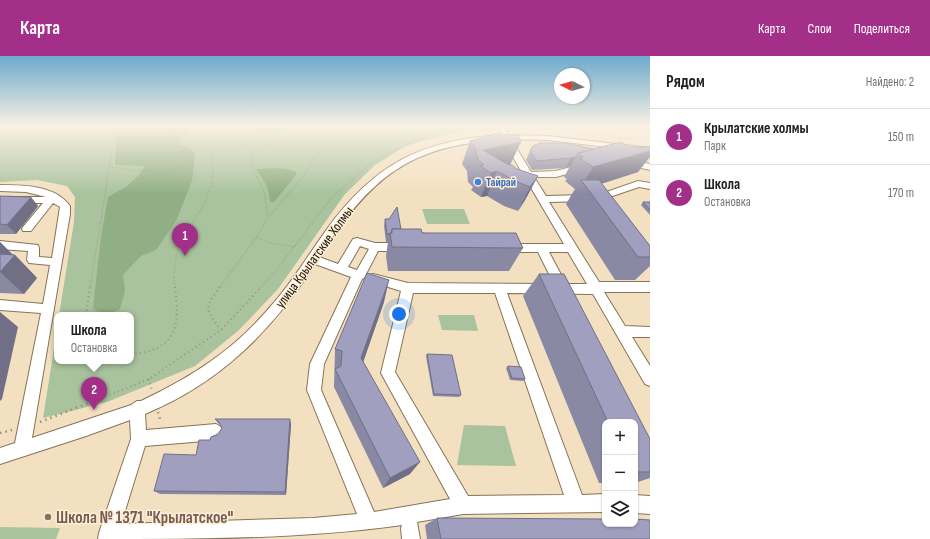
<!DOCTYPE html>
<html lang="ru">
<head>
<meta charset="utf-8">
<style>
  :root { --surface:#fff; --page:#f6f6f6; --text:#202124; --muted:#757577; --line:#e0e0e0; --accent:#a42f89 }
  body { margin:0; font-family:"Sofia Sans Condensed",sans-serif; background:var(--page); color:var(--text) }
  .controls { position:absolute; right:12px; bottom:12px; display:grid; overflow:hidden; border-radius:8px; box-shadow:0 1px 3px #0004 }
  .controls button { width:36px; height:36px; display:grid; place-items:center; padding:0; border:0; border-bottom:1px solid var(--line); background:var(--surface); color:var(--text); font:20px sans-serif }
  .compass { position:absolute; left:554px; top:12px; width:36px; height:36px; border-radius:50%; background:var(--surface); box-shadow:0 1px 3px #0004; rotate:275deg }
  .you { position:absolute; left:399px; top:258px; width:14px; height:14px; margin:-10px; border:3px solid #fff; border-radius:50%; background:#1a73e8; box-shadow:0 0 0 6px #1a73e833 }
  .badge { display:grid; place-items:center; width:26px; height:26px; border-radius:50%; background:var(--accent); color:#fff; font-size:13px; font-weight:700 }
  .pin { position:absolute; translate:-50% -33px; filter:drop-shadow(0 1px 2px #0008) }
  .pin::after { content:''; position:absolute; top:21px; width:14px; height:12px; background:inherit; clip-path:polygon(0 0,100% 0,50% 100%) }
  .popup { position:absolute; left:54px; top:256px; width:80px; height:52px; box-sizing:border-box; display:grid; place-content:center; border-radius:8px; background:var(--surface); filter:drop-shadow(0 1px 3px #0005); font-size:13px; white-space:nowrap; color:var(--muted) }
  .popup b { font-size:15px; color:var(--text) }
  .popup::after { content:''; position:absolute; left:50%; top:100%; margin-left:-8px; border:8px solid transparent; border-top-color:var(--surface) }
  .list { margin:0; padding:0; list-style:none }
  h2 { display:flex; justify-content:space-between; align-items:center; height:52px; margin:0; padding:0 16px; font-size:17px }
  h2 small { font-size:13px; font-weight:400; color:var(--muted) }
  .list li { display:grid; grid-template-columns:26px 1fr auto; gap:12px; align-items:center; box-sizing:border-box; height:56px; padding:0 16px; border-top:1px solid var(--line) }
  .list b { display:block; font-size:15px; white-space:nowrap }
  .list p { margin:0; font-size:13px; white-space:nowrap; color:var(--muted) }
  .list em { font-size:13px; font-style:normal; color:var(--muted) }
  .icon { flex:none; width:22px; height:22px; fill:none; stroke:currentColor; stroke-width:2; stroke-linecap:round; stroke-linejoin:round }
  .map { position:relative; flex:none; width:650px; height:483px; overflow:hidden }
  header { display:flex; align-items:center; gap:24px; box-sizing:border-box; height:56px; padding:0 20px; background:var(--accent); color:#fff }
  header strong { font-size:19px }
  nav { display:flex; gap:22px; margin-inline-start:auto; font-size:14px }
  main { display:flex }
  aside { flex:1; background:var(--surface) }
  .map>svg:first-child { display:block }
  .green { fill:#a9c39e }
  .forest { fill:#91af84 }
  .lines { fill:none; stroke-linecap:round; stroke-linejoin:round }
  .minor-casing { stroke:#857458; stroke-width:2 }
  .path-far2 { stroke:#9d8f78; stroke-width:1.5; stroke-dasharray:0.5 2; stroke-linecap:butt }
  .path-far1 { stroke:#9d8f78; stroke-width:2; stroke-dasharray:1 3.5; stroke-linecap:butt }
  .path { stroke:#9d8f78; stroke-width:2.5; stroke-dasharray:1.5 4; stroke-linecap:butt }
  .minor { fill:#fff; fill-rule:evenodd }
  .wall { fill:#8a89a4 }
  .shaded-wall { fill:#706f86 }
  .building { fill:#a09fbf; stroke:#706f86 }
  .shop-dot { fill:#3f7fe0; stroke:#fdeed5; stroke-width:1.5 }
  .education-dot { fill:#8d6e63; stroke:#fdeed5; stroke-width:1.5 }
  .labels { text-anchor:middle; stroke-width:3; stroke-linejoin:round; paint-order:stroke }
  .far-shop-label { font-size:12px; font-weight:bold; fill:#366cbe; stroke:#fdeed5; text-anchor:start }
  .street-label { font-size:14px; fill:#161006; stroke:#fdeed5 }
  .near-education-label { font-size:17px; font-weight:bold; fill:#785e54; stroke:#fdeed5; text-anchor:start }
</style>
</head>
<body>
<header>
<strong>Карта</strong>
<nav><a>Карта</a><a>Слои</a><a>Поделиться</a></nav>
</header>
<main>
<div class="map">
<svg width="650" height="483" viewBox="0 0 650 483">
  <rect width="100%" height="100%" fill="#f3e0c1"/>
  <g class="green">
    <polygon points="0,71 475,71 475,72 427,83 406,90 375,109 345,138 278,233 239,274 195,310 107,346 43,362 57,274 57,305 131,305 131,259 59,259 74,166 75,141 67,130 37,124 0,126"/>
    <polygon points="422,153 464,153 470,168 427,168"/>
    <polygon points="438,259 474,259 478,275 442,274"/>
    <polygon points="464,369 505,370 516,410 457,409"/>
    <polygon points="0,471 60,472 56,483 0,483"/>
  </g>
  <g class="forest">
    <path d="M 110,71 L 192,71 L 180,82 L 180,89 L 189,91 L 195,98 L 192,125 L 176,165 L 156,194 L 141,200 L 123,219 L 125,235 L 120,253 C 109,259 102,261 93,252 L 101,181 L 108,141 L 127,130 L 138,120 L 145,110 L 115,109 L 116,84 L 110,74 Z"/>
    <path d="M 251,71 L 286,71 C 282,79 270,78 262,78 L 258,72 Z"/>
    <path d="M 256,113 C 268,113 285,110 296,116 L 296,119 L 274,146 L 270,146 C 270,133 263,123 256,113 Z"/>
  </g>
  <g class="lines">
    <defs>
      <g id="minor">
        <path d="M 498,71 L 504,71 L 509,79 L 548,80 L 650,92 L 650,96 L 548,84 L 511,83 L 531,116 L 556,115 L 582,108 L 586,111 L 585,113 L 556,121 L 534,121 L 546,140 L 585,139 L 590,142 L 585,145 L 549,146 L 599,226 L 650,226 L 650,236 L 604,236 L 625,270 L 650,271 L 650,281 L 632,281 L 650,310 L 650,330 L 645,328 L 593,238 L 507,237 L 582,439 L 605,438 L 605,456 L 463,458 L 417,466 L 420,483 L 402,483 L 401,472 L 402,469 C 303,483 199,483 98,483 L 99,477 L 131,383 L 130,364 L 86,380 L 0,408 L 0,392 L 15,387 L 41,257 L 0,254 L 0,244 L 43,248 L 50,209 L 29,207 L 27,204 L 28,195 L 0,193 L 0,185 L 38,189 L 39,192 L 39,201 L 52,202 L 60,151 L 53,147 L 31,175 L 23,175 L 22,173 L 23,171 L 43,147 L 9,147 L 3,153 L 0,154 L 0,146 L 7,141 L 46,141 L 26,136 L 0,135 L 0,129 C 23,129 55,129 70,150 L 70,158 L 32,382 L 131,349 L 137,345 L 141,345 C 192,321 234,294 270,251 C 292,227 308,199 327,173 C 375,108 421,84 501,79 ZM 503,84 L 564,188 L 507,188 L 503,189 L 502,192 L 503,195 L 507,196 L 538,196 L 554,228 L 408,227 L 373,218 L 369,219 L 367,222 L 369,225 L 401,235 L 381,317 L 450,443 L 374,456 L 321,334 L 324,308 L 362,223 L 364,222 L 378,195 L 403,195 L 407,194 L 408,191 L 407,188 L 403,187 L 375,187 L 357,182 L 353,183 L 338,208 L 319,201 C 370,123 407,89 503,84 ZM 360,190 L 369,193 L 357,214 L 348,211 ZM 549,196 L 568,196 L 587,228 L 566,228 ZM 315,208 L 351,221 L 310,308 L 307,334 L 357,458 L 313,462 L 121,468 L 145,390 L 216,384 L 221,381 L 224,376 L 221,371 L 216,368 L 146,374 L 145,358 C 220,327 271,276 315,208 ZM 413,237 L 495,237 L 564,439 L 468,440 L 395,316 Z"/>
        <polygon points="627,103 650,108 650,114 624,108 623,106"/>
        <polygon points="638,125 650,127 650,133 639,131 598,145 593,142 595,140"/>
        <polygon points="635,439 650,440 650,458 635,457"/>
      </g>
    </defs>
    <use href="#minor" class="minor-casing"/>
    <g class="path-far2">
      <path d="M 163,71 C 174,86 193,84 210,84"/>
      <polyline points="470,71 474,74"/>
      <polyline points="511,72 569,75 636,84"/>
      <polyline points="255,82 251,109 264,135 268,160"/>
      <polyline points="221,83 232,84 252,93 290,84 294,71"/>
      <polyline points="110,111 168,118 188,104 181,92 180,82 192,71"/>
      <polyline points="257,181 270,187 295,191"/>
      <polyline points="90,232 112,94 112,85 101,71"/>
      <path d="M 175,232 C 169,180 199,172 211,129 C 216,110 208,90 212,71"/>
      <polyline points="219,232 257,181 268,161 300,125 335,71"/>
      <polyline points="260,232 275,216 333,140 374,105 401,91 419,85 450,78 495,73"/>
    </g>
    <g class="path-far1">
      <path d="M 220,231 C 204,252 205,253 221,274"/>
      <polyline points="86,259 90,231"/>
      <path d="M 131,298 C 177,294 180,271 175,231"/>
      <polyline points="149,323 152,335"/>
      <polyline points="97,344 149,323 221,274 261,231"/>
    </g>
    <g class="path">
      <polyline points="158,356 160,363"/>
      <polyline points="40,366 99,343"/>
      <polyline points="0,377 12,374"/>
    </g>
    <use href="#minor" class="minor"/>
  </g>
  <g class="wall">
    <polygon points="470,85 517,113 538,120 525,144 518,155 504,150 487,140 481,141 471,134 473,131 468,126 467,115 462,108"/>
    <polygon points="566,87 638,116 601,128 650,190 650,210 635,224 615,224 566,148 575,133 565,125 567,123 564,121 570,110 566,112 532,114 526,104 530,95"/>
    <polygon points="0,141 38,150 16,178 0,178"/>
    <polygon points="643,146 650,146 650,159 641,149"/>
    <polygon points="385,163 401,173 523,192 509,215 388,215 386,200 388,186 386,186 384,170"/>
    <polygon points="0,186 13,199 15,199 37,222 24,238 0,237"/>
    <polygon points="539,218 650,383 650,422 635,427 635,366 605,366 605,427 599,427 523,240"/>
    <polygon points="384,246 363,306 410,418 383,432 334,331 335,293"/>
    <polygon points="427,298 461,339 459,341 433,340 426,300"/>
    <polygon points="508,310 525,323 523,325 510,324 506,312"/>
    <polygon points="215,363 291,368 286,439 160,438 154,435 196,399 210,384 218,378 222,372 221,369 218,367"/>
    <polygon points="437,462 650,483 427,483 425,469"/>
  </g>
  <g class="shaded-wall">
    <polygon points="521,86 510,109 484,109 483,94"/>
    <polygon points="650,95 650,101 638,116 587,132 583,127 593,111"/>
    <polygon points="576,101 570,110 566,112 571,102"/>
    <polygon points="497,115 487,140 481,141 491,117"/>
    <polygon points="538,120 525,144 518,155 530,131"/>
    <polygon points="31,141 38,150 16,178 7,169"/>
    <polygon points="0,186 14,200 15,199 37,222 24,238 0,216"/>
    <polygon points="389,224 384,246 358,321 361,302"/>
    <polygon points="0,256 18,271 2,343 0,345"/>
    <polygon points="290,363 291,368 286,439 285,436"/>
    <polygon points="420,406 410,418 383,432 390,422"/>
  </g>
  <g class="building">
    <polygon points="495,78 518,79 521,86 483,94 507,108 512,109 517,113 538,120 530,131 515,125 497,115 491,117 480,110 484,109 477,102 475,91 470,85"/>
    <polygon points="621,86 630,91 650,91 650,95 593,111 579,102 583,101 578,97"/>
    <polygon points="540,87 566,87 594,93 578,97 576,101 571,102 537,105 530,95 533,90"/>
    <polygon points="581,124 599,124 650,190 650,201 638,201"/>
    <polygon points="0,141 0,140 31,141 7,169 0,168"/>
    <polygon points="643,146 650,146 650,154"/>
    <polygon points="397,151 401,173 392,173 391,177 390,177 390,178 387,178 385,163 389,163"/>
    <polygon points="392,173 421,173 422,177 516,177 523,192 392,191 390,177 392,177"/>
    <polygon points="0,198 15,199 0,216"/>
    <polygon points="367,217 389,224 361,302 420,406 390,422 335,313 341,310 342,295 335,293"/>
    <polygon points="539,218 564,218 650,383 650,416 635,416 635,366 608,366"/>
    <polygon points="427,298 452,299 461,339 434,338"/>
    <polygon points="508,310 521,311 525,323 512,322"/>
    <polygon points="215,363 290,363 285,436 154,435 164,398 196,399 199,384 210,384 211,381 218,378 222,372 219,366"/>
    <polygon points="437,462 605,463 605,468 635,468 635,463 650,464 650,483 441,483"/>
  </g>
  <linearGradient id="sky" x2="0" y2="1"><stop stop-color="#6daacc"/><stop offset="0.51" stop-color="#faf1e3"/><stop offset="1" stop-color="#faf1e3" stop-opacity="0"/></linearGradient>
  <rect width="650" height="138" fill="url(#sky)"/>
  <circle class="shop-dot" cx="478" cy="126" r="4"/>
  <circle class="education-dot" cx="48" cy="461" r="4"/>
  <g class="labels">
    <g class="far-shop-label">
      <text x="486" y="130">Тайрай</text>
    </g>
    <g class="street-label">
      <text transform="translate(314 201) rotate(-54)" y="5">улица Крылатские Холмы</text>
    </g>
    <g class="near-education-label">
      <text x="56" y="467">Школа № 1371 "Крылатское"</text>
    </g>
  </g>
</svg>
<div class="controls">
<button>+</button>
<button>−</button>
<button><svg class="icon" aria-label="layers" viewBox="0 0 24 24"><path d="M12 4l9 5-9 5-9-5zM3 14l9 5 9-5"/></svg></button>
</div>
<svg class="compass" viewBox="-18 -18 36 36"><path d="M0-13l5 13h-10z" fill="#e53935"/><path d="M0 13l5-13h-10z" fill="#757577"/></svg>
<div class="you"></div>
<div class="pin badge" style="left:185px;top:200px">1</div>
<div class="pin badge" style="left:94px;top:354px">2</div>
<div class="popup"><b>Школа</b>Остановка</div>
</div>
<aside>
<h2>Рядом<small>Найдено: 2</small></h2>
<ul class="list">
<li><span class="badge">1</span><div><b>Крылатские холмы</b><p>Парк</p></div><em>150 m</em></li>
<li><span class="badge">2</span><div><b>Школа</b><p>Остановка</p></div><em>170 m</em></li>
</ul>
</aside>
</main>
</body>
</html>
